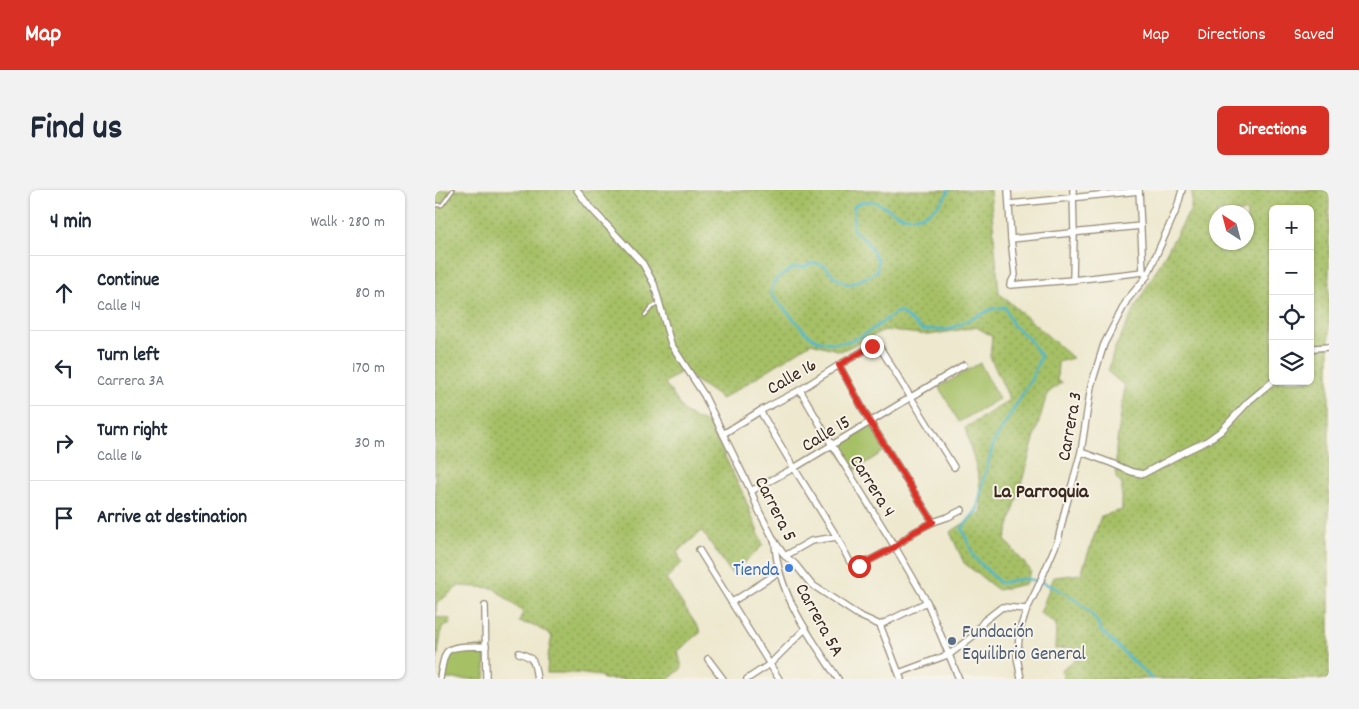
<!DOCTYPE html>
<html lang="en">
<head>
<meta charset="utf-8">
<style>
  :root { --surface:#fff; --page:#f2f2f3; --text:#1f2937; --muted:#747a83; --line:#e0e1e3; --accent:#d93025 }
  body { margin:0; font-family:Dekko,sans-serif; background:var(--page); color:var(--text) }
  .controls { position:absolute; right:15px; top:15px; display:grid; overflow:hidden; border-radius:8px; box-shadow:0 1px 4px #0004 }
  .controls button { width:45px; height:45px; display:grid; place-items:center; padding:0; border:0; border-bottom:1px solid var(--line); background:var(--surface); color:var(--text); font:25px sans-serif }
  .compass { position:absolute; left:774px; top:15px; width:45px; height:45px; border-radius:50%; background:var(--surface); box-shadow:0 1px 4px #0004; rotate:324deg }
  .stop { position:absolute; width:15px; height:15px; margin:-11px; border:4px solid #d93025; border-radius:50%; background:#fff }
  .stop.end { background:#d93025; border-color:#fff; box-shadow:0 1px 5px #0008 }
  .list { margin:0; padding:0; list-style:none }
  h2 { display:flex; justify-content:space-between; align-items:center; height:65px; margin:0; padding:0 20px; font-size:21px }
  h2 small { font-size:16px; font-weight:400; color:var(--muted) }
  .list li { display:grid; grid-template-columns:32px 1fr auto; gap:15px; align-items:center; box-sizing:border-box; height:75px; padding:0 20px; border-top:1px solid var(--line) }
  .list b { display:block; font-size:19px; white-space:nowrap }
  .list p { margin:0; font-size:16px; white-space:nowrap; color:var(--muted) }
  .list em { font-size:16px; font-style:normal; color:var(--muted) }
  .icon { flex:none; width:28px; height:28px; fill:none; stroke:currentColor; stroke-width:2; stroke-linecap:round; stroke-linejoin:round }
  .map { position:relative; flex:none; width:894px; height:489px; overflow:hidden; border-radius:8px }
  header { display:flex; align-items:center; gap:30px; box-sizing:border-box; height:70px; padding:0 25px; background:var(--accent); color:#fff }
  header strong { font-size:24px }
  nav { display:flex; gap:28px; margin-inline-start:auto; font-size:18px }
  .intro { display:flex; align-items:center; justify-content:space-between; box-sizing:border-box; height:120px; padding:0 30px }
  h1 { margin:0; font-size:35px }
  .button { padding:12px 22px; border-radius:8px; background:var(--accent); color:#fff; font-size:18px; font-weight:700 }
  main { display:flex; gap:30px; padding:0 30px }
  aside { flex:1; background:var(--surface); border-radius:8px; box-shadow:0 1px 4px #0004 }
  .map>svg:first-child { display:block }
  .grass { fill:url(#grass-dots); stroke:#707542; fill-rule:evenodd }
  .park { fill:#a6c066; stroke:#707542 }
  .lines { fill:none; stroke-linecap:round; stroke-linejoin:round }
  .stream { stroke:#4db8ca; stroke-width:2.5 }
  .lane-casing { stroke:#948976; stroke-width:5 }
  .street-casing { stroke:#948976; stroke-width:8 }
  .lane { stroke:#fff; stroke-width:2.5 }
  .street { stroke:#fff; stroke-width:5.5 }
  .route { stroke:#d93025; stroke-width:6 }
  .shop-dot { fill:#3f7fe0; stroke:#f7f3e8; stroke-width:2 }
  .service-dot { fill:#5c6f8a; stroke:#f7f3e8; stroke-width:2 }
  .labels { text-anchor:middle; stroke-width:4; stroke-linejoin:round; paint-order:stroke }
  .street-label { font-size:19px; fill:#3b2a1e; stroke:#f7f3e8 }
  .shop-label { font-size:19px; fill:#366cbe; stroke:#f7f3e8; text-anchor:end }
  .service-label { font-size:19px; fill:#4e5e75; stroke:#f7f3e8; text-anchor:start }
  .neighbourhood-label { font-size:20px; font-weight:bold; fill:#3b2a1e; stroke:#f7f3e8 }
</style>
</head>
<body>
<header>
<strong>Map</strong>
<nav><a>Map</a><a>Directions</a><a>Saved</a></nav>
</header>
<div class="intro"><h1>Find us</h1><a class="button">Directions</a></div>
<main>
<aside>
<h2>4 min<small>Walk · 280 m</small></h2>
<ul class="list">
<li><svg class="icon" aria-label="ahead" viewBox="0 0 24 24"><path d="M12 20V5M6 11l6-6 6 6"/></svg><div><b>Continue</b><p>Calle 14</p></div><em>80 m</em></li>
<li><svg class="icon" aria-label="left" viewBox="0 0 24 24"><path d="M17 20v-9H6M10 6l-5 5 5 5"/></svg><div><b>Turn left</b><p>Carrera 3A</p></div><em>170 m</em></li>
<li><svg class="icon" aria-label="right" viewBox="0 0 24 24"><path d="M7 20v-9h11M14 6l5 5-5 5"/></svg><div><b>Turn right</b><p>Calle 16</p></div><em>30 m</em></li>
<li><svg class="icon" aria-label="arrive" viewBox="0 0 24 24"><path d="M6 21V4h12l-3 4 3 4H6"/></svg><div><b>Arrive at destination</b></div></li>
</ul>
</aside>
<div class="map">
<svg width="894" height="489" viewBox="0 0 894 489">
  <defs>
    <pattern id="grass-dots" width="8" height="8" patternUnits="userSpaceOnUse" patternTransform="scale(1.25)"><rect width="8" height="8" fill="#a6c066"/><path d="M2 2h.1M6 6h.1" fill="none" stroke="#889c53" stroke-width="1.8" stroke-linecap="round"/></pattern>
  </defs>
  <rect width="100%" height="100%" fill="#f7f3e8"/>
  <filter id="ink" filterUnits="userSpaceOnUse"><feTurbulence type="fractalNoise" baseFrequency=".02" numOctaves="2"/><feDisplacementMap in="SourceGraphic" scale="10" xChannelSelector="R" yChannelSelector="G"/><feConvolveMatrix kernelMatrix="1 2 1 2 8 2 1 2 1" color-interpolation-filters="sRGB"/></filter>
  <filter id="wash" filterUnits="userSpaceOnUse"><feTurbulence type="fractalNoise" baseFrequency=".0096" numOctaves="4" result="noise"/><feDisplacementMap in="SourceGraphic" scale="20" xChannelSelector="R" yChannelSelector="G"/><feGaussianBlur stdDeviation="1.12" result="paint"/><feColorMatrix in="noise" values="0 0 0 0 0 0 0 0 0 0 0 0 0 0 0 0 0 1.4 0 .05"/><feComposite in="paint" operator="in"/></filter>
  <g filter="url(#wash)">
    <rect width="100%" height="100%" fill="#ede8ce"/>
    <g class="grass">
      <polygon points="0,0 555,0 564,103 638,168 623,172 622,191 627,192 612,204 570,350 596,381 590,394 563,400 529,373 515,342 547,322 544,288 530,238 575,210 555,167 557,146 541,137 494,145 450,140 406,161 376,153 287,209 247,181 230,193 250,223 274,234 309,306 328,355 297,384 267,341 242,362 247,373 231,389 266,442 243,461 247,478 234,489 168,489 166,486 141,483 112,483 113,466 117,446 100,436 84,432 88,422 58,398 24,396 1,414 1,427 15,429 16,433 7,437 0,482"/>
      <path d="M 757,0 L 894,0 L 894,489 L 629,489 L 626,480 L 641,469 L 635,458 L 620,459 L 621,434 L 605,423 L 619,387 L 646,384 L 666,326 L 687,320 L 687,294 L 681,288 L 681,258 L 690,196 L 673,182 L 679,160 L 702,114 L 756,19 ZM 838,19 L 875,19 L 875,191 L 838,191 ZM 782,22 L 812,22 L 812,52 L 782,52 Z"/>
    </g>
    <g class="park">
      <polygon points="545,173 564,209 524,232 504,197"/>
      <polygon points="436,236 451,260 417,282 401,257"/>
      <polygon points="50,457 50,489 6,489 11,468 17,460"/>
    </g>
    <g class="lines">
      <path class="stream" d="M 514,0 C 505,19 484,34 462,24 C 445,15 438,5 419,16 L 418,40 L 431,51 L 443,70 L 442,81 L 430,88 L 413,95 L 401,88 L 389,75 L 377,73 L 370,77 L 358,78 L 340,90 L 336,102 C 340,112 351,120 358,128 C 364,135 371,145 380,149 C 399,157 419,152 435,141 C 445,135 453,127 464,121 L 487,140 L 515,139 L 557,119 L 570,117 L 578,135 L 593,148 L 606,166 L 596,190 L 559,252 L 549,288 L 542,320 L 527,338 L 539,367 L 565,393 C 573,392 584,388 592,389 C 615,392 649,411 661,430 C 663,433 665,438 666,441 L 717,489"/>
    </g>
  </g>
  <g filter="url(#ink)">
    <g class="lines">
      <defs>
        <g id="lane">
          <polyline points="0,15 7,15 18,0"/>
          <polyline points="210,125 216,118 224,113"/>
        </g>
        <g id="street">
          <polyline points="142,0 153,15 208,74 219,94 236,154 269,205 316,301 324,321 340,352 350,366 360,374 376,394 423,425 445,435 466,489"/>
          <polyline points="573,0 576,49 580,85 575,95 638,90 708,82 712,86"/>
          <polyline points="638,0 639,43 638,90"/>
          <polyline points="704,0 708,82"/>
          <polyline points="574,14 704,1"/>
          <polyline points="576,49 706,36"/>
          <polyline points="875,161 879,158 894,157"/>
          <polyline points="404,175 435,232 498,332"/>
          <polyline points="365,200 397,255 460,357 492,412 524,489"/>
          <polyline points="325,221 359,278 402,347 415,372 419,375 424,376 460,357 479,342 498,332 513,327 527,320"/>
          <polyline points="288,244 325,221 365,200 404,175 437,156 444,156 519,277"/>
          <polyline points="646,262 676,273 697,282 708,284 749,262 772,251 786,241 814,211 838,191"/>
          <polyline points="316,301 359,278 529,175"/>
          <path d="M 340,352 C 342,404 376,448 403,489"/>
          <polyline points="264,360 344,489"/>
          <polyline points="350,366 376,351 402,347"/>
          <polyline points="297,412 344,382"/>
          <polyline points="50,416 51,489"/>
          <polyline points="445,435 492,412"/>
          <path d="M 84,463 C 101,468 99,473 102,489"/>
          <polyline points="273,469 288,489"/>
          <polyline points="464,483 515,464 538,446 549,431 567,417 592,419"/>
          <path d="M 5,489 C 6,482 8,467 12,462 C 18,454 41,457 51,456"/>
          <polyline points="312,489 335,474 370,439"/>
          <polyline points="586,489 582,467 585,439 592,419 602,399 623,350 630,320 646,262 656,196 669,154 692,110 712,86 742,18 747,0"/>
        </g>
      </defs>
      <use href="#lane" class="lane-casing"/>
      <use href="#street" class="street-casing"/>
      <use href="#lane" class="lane"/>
      <use href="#street" class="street"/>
    </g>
  </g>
  <g class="lines" filter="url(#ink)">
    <polyline class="route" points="424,376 460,357 479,342 498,332 435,232 404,175 437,156"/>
  </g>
  <circle class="shop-dot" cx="354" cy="378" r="5"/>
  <circle class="service-dot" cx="517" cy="451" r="5"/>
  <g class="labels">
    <g class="street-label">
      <text transform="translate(356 185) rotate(-30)" y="7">Calle 16</text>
      <text transform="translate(633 236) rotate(-80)" y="7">Carrera 3</text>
      <text transform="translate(390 242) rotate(-31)" y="7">Calle 15</text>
      <text transform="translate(439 295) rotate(58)" y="7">Carrera 4</text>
      <text transform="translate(342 318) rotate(63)" y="7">Carrera 5</text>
      <text transform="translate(386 429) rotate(61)" y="7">Carrera 5A</text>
    </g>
    <g class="shop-label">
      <text x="344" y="385">Tienda</text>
    </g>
    <g class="service-label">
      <text x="527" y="447">Fundación<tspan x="527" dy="22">Equilibrio General</tspan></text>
    </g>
    <g class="neighbourhood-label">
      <text x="606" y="307">La Parroquia</text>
    </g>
  </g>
</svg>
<div class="controls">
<button>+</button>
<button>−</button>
<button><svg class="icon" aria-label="locate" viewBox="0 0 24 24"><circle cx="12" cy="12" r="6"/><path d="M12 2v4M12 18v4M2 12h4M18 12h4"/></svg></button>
<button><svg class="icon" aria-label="layers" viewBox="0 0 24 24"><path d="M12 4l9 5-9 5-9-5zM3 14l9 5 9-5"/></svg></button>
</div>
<svg class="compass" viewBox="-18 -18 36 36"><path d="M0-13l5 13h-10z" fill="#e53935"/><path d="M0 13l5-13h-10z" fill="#747a83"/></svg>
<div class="stop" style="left:424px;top:376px"></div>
<div class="stop end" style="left:437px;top:156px"></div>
</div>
</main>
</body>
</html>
